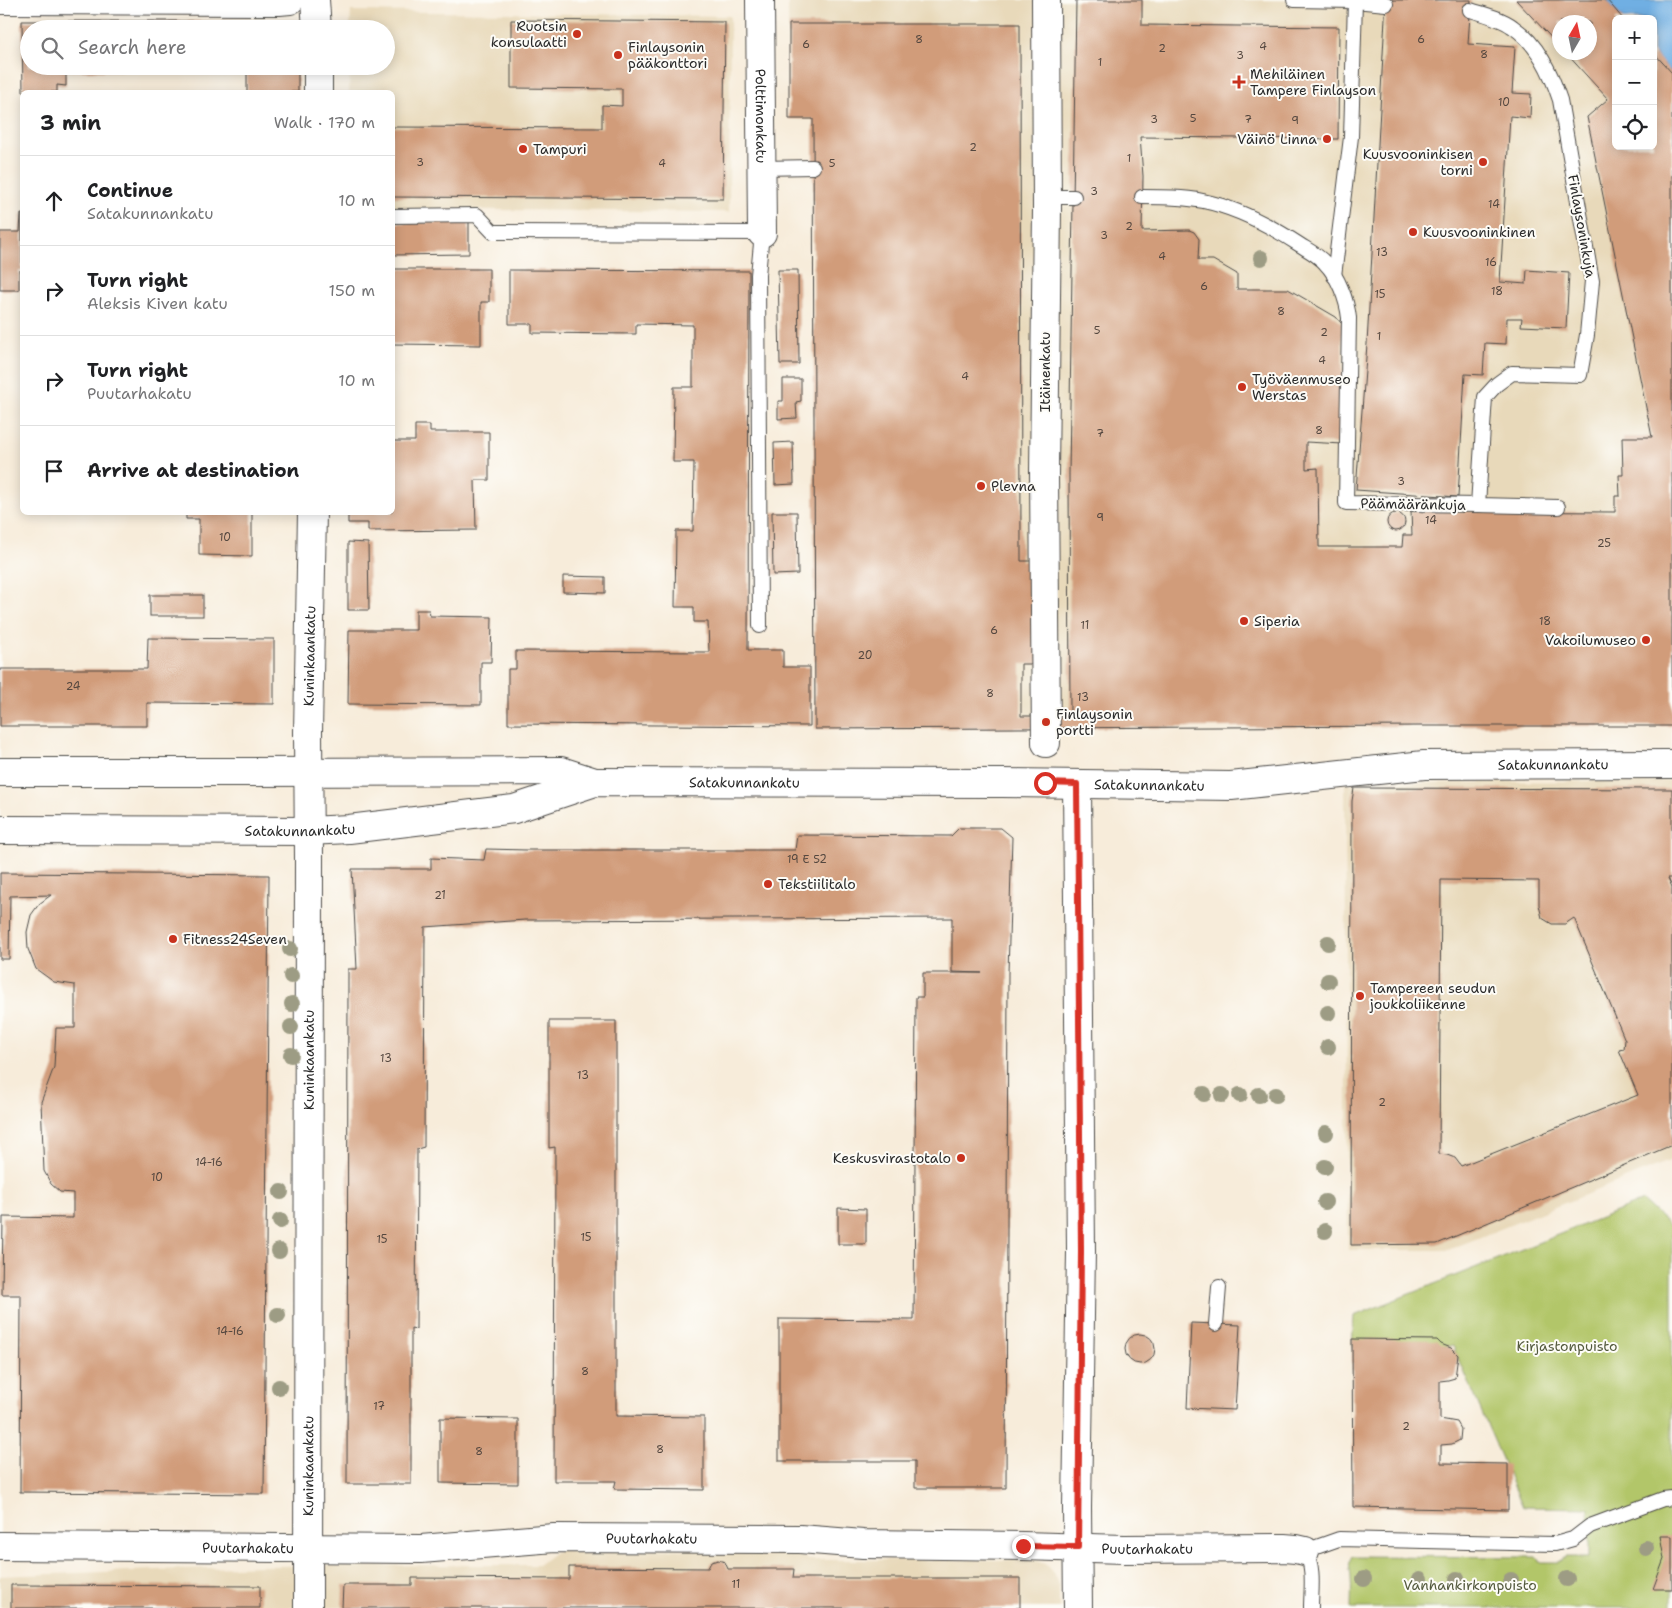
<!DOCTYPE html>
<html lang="en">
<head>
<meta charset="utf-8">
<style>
  :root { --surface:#fff; --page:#f6f6f6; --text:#202124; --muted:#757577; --line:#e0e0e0 }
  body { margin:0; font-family:"Shantell Sans",sans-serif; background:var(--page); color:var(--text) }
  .controls { position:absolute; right:15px; top:15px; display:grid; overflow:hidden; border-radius:8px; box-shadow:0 2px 12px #0003 }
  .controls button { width:45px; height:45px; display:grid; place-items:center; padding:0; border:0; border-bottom:1px solid var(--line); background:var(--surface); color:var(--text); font:25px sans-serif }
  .compass { position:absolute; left:1552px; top:15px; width:45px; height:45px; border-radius:50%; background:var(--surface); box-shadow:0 2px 12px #0003; rotate:9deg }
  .stop { position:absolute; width:15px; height:15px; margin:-11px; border:4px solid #d93025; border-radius:50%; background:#fff }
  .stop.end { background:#d93025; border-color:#fff; box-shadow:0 1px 5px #0008 }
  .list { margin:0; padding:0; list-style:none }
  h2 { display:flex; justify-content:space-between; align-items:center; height:65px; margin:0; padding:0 20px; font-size:21px }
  h2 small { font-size:16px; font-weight:400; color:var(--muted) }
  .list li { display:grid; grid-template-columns:32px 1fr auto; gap:15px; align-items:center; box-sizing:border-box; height:90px; padding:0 20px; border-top:1px solid var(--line) }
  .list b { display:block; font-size:19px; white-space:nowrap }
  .list p { margin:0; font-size:16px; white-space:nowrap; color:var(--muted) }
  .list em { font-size:16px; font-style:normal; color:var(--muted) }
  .icon { flex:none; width:28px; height:28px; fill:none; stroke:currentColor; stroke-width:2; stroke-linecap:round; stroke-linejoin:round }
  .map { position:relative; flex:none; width:1672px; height:1608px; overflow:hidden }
  .search { position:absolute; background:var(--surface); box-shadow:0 2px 12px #0003; left:20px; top:20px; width:375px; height:55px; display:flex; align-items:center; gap:12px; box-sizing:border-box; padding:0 18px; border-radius:28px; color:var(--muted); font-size:19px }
  .panel { position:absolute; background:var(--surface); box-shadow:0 2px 12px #0003; left:20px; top:90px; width:375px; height:425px; border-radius:8px }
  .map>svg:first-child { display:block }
  .built { fill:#e8d9ba; fill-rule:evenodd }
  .green { fill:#b2c669; stroke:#6e784a }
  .water { fill:#70afe3; stroke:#4e6d87 }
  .building { fill:#d19c7a; fill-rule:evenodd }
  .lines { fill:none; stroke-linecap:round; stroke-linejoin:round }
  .lane-casing { stroke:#4a4845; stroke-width:16 }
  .street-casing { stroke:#4a4845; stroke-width:30 }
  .secondary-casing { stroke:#4a4845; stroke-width:30 }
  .lane { stroke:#fff; stroke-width:14 }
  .street { stroke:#fff; stroke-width:28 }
  .secondary { stroke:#fff; stroke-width:28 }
  .tree { fill:#9d9c84 }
  .route { stroke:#d93025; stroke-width:6 }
  .poi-dot { fill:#c8321e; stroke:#fdfcf7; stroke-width:2 }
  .labels { text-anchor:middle; stroke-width:4; stroke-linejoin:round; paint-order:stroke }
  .number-label { font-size:11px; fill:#54473f }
  .poi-label { font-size:14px; fill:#2b2b2b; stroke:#fdfcf7; text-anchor:start }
  .street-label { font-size:14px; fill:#2b2b2b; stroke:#fdfcf7 }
  .park-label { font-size:14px; fill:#545a3e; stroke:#fdfcf7 }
</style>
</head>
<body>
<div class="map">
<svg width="1672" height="1608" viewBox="0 0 1672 1608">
  <rect width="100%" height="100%" fill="#fdfcf7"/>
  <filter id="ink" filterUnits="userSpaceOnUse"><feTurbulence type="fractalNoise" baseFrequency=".02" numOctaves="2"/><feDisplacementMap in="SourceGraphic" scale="10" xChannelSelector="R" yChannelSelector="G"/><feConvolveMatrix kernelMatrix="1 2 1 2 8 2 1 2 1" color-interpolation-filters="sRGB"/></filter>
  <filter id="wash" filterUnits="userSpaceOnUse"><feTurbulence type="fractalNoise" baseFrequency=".0096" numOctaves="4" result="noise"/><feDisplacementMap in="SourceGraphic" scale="20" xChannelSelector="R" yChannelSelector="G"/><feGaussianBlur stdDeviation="1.12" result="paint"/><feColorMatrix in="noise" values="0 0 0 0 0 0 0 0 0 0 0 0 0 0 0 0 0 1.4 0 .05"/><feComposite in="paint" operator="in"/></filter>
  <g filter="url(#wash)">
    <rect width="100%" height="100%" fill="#f7ecda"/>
    <g class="built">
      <path d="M 788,0 L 1607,0 L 1623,19 L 1616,19 L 1616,146 L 1653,146 L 1653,52 L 1672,73 L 1672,726 L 1419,726 L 815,729 L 813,120 L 789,119 ZM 1560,22 L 1590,22 L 1590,52 L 1560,52 Z"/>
      <polygon points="351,11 730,16 729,212 393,209 392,92 349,92 350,66 386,66 386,29 350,29"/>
      <polygon points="1672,780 1672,1160 1448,1250 1348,1250 1345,784"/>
      <polygon points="786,1549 809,1560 1034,1560 1045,1564 1054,1574 1059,1587 1059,1608 0,1608 0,1576 261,1566 538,1565 558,1550"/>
    </g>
    <path class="green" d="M 1643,1201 L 1672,1227 L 1672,1608 L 1351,1608 C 1351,1599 1352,1589 1351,1579 C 1351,1571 1347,1564 1352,1556 L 1536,1557 L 1538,1559 L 1539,1562 L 1559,1562 L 1567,1557 L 1589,1557 L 1589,1508 L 1523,1507 L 1453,1346 L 1352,1346 L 1354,1316 Z"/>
    <polygon class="water" points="1607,0 1672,0 1672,73 1653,52 1653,19 1623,19"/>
    <g id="blocks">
      <g class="building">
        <polygon points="1076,0 1142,0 1142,25 1339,27 1338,139 1140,137 1143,176 1142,231 1189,230 1194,232 1199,239 1198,260 1213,260 1237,274 1237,289 1288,289 1336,317 1342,324 1343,444 1306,442 1306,469 1318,468 1319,547 1402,547 1403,535 1412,535 1411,511 1615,512 1615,496 1620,496 1619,475 1623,475 1622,437 1652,437 1587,117 1608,99 1565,52 1590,52 1590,22 1560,22 1560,47 1516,0 1607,0 1623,19 1616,19 1616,146 1653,146 1653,52 1672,73 1672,726 1419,726 815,729 813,119 789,119 789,24 1020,24 1021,561 1040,561 1040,664 1021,664 1021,716 1070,716 1069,474"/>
        <polygon points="1386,0 1471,0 1468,44 1515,47 1512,93 1531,94 1530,118 1510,116 1500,282 1526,284 1527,270 1569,273 1566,328 1521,326 1522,318 1507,318 1506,344 1485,343 1483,375 1465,374 1458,497 1356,490 1367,344"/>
        <polygon points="511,20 725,22 723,199 392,197 392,127 602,128 602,105 622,106 622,89 511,88"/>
        <polygon points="22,21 298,21 298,29 29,29 29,66 298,66 298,92 247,92 247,70 66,71 66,86 57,85 57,92 23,92"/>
        <polygon points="21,214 22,214 22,271 19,271 19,290 0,290 0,232 20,232"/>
        <polygon points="469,222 469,254 392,255 392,223"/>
        <polygon points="392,269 489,269 489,302 481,302 481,345 392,344"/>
        <polygon points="509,270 749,271 748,650 783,650 783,667 810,667 810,726 508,724 508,669 516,669 516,651 709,652 708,622 694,622 694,607 675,607 676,531 693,531 694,462 673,462 674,387 693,387 693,325 636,324 636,334 532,333 532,324 509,324"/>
        <polygon points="778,270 798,270 799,364 780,364"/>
        <polygon points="783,379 801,379 801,401 796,402 797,418 778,419 778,401 783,401"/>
        <polygon points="415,425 430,425 430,432 489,432 489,480 475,480 476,530 368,531 368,523 348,523 348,512 392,512 392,441 415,441"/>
        <polygon points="793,442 794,484 775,485 774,443"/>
        <polygon points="186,512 252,512 252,556 199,555 199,519 186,519"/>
        <polygon points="772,512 797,512 798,574 773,575"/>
        <circle cx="1396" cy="522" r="9"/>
        <polygon points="348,542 368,543 369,610 348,610"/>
        <polygon points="563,576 605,577 605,593 563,592"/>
        <rect x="150" y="595" width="53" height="21"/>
        <polygon points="416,610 429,610 430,616 492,617 491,662 481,662 481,705 348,704 349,630 416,630"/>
        <polygon points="148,638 274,639 274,704 147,703 147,726 0,726 0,669 147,669"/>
        <path d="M 1354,788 L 1672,789 L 1672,878 L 1668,878 L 1672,887 L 1672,1145 L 1437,1244 L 1351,1245 L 1352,801 ZM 1441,880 L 1539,881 L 1539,905 L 1542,918 L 1552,924 L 1565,924 L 1574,918 L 1625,1040 L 1624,1049 L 1619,1050 L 1638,1095 L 1461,1166 L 1455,1158 L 1447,1155 L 1439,1154 Z"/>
        <polygon points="959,828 1001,828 1012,837 1008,973 1006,1488 915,1488 915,1461 779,1461 779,1319 914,1320 916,997 923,997 923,973 982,973 952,972 952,918 525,920 425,927 424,1147 417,1149 416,1329 411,1328 411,1484 347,1484 348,969 357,969 352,869 431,869 431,858 484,860 486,849 527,850 795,850 797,835 951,836"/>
        <polygon points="0,873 269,875 264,1494 20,1492 21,1295 2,1295 3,1217 73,1218 73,1193 60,1192 51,1184 44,1171 41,1102 54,1067 56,1028 75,1028 75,985 54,982 36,969 28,949 27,932 31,915 39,904 51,895 10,896 9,959 0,959"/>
        <polygon points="549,1021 616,1021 616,1416 704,1417 704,1490 614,1489 616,1481 554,1481 555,1147 549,1148"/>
        <polygon points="838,1208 866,1209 866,1244 838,1244"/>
        <polygon points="1191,1323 1240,1325 1235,1410 1187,1408"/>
        <circle cx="1140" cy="1349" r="15"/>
        <polygon points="1352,1339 1437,1340 1441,1344 1451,1348 1458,1355 1455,1378 1448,1380 1440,1381 1440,1419 1457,1422 1461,1429 1460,1440 1452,1444 1441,1445 1441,1463 1508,1464 1508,1510 1353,1507"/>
        <polygon points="440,1418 518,1419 518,1484 440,1483"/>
        <polygon points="1660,1536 1672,1536 1672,1589 1653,1589 1664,1559"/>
        <polygon points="718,1560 725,1562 728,1569 794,1569 793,1578 1020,1578 1020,1608 342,1608 343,1585 412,1585 412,1578 569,1579 569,1567 708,1568 711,1562"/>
        <polygon points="11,1585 260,1586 260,1608 11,1608"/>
      </g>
    </g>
  </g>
  <g filter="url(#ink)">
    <use href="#blocks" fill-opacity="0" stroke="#4a4845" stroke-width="1"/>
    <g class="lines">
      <defs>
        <g id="lane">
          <polyline points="1294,0 1355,1 1386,4"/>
          <path d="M 1470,10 C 1484,14 1501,18 1513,27 C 1538,44 1551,73 1560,100 L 1592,281 L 1587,335 L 1580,375 L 1512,373 L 1497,384 L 1485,397 L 1478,505 L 1558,507"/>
          <polyline points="762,168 813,167"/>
          <polyline points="1046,197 1074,197"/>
          <path d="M 1142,197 C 1163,197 1183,197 1203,201 C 1238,208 1271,226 1300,245 C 1308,250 1318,255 1325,263 C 1338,276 1347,300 1349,318 L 1346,503 L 1478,505"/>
          <polyline points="392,216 477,215 493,232 762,233 758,275 760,626"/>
          <polyline points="1334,276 1351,137 1355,1"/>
          <polyline points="1216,1324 1219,1287"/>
          <path d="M 1311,1608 C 1311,1590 1315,1567 1305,1551 L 1339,1539 L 1555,1544 L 1573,1539 L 1590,1526 L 1663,1499 L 1672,1498"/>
        </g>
        <g id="street">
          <polyline points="0,0 279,1 290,0"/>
          <polyline points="315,0 317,29"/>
          <path id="s1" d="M 760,0 L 762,233"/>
          <polyline points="1046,0 1047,209 1044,474 1046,743"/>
          <polyline points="318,66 318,92"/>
          <polyline points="1077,784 1081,1251 1077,1508 1078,1608"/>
          <path id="s2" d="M 0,1546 L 421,1549 L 554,1538 L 800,1539 L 863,1544 L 1023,1546 L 1124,1549 L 1284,1548 L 1296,1549 L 1305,1551"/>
          <path id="s3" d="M 308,1608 L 309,859 L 308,732 L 312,512"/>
        </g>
        <g id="secondary">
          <polyline points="0,772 233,772 561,771 595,782"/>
          <path id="s4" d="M 0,830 L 308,831 L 349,829 L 514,809 L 595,782 L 1002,783 L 1231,786 L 1424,765 L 1672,764"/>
        </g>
      </defs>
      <use href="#lane" class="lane-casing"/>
      <use href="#street" class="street-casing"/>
      <use href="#secondary" class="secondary-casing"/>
      <use href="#lane" class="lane"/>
      <use href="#street" class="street"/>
      <use href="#secondary" class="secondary"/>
    </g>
    <g class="tree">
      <circle cx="1261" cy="258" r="8"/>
      <circle cx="1328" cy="943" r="8"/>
      <circle cx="290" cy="949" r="8"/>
      <circle cx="291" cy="976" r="8"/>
      <circle cx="1328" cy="981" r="8"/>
      <circle cx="292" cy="1004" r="8"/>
      <circle cx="1328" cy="1013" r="8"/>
      <circle cx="291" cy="1027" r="8"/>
      <circle cx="1328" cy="1047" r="8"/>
      <circle cx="291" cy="1055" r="8"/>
      <circle cx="1204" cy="1094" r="8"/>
      <circle cx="1222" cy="1095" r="8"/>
      <circle cx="1240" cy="1095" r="8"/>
      <circle cx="1259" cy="1095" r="8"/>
      <circle cx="1276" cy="1095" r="8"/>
      <circle cx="1326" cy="1133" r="8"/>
      <circle cx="1325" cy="1167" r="8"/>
      <circle cx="281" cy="1192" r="8"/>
      <circle cx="1325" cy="1202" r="8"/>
      <circle cx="280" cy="1221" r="8"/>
      <circle cx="1325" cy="1231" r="8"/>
      <circle cx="279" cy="1251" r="8"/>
      <circle cx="278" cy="1315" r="8"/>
      <circle cx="279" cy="1387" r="8"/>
      <circle cx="1646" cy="1548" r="8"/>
      <circle cx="1364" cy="1579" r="8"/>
      <circle cx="1420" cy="1579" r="8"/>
      <circle cx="1457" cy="1579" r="8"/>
      <circle cx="1567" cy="1579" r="8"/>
      <circle cx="1511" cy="1580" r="8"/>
    </g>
  </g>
  <g class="lines" filter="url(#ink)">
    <polyline class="route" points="1023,1546 1078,1547 1081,1251 1077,784 1045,783"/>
  </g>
  <g class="poi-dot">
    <circle cx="577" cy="34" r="5"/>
    <circle cx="618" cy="55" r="5"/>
    <path d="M1236.5 74.5h5v5h5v5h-5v5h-5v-5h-5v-5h5z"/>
    <circle cx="1327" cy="139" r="5"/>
    <circle cx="523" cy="149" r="5"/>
    <circle cx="1483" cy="162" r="5"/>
    <circle cx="1413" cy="232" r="5"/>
    <circle cx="1242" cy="387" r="5"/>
    <circle cx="981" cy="486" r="5"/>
    <circle cx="1244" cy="621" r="5"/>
    <circle cx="1646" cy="640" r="5"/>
    <circle cx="1046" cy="722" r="5"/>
    <circle cx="768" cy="884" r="5"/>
    <circle cx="173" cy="939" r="5"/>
    <circle cx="1360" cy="996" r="5"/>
    <circle cx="961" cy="1158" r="5"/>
  </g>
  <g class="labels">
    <g class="number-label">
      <text x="919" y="43">8</text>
      <text x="1421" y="43">6</text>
      <text x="806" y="48">6</text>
      <text x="1263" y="50">4</text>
      <text x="1162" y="52">2</text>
      <text x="1484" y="58">8</text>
      <text x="1240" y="59">3</text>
      <text x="1100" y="66">1</text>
      <text x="1504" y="106">10</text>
      <text x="1193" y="122">5</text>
      <text x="1154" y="123">3</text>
      <text x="1248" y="123">7</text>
      <text x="1295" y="124">9</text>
      <text x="973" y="151">2</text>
      <text x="1129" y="162">1</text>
      <text x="420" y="166">3</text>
      <text x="662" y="167">4</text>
      <text x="832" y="167">5</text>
      <text x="1094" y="195">3</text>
      <text x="1494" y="208">14</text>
      <text x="1129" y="230">2</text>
      <text x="1104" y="239">3</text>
      <text x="1382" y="256">13</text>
      <text x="1162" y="260">4</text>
      <text x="1491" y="266">16</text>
      <text x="1204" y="290">6</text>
      <text x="1497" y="295">18</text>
      <text x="1380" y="298">15</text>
      <text x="1281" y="315">8</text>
      <text x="1097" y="334">5</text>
      <text x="1324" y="336">2</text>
      <text x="1379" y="340">1</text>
      <text x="1322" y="364">4</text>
      <text x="965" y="380">4</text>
      <text x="1319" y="434">8</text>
      <text x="1100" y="437">7</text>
      <text x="1401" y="485">3</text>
      <text x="1100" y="521">9</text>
      <text x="1431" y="524">14</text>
      <text x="225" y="541">10</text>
      <text x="1604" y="547">25</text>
      <text x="1545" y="625">18</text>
      <text x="1085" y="629">11</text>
      <text x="994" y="634">6</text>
      <text x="865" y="659">20</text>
      <text x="73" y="690">24</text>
      <text x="990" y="697">8</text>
      <text x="1083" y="701">13</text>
      <text x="807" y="863">19 E 52</text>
      <text x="440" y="899">21</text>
      <text x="386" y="1062">13</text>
      <text x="583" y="1079">13</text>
      <text x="1382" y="1106">2</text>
      <text x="209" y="1166">14-16</text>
      <text x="157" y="1181">10</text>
      <text x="586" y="1241">15</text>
      <text x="382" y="1243">15</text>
      <text x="230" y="1335">14-16</text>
      <text x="585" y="1375">8</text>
      <text x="379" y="1410">17</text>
      <text x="1406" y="1430">2</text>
      <text x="660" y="1453">8</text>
      <text x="479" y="1455">8</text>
      <text x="736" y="1588">11</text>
    </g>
    <g class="poi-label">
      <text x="567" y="31" text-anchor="end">Ruotsin<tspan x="567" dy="16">konsulaatti</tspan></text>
      <text x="628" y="52">Finlaysonin<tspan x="628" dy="16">pääkonttori</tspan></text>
      <text x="1250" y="79">Mehiläinen<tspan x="1250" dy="16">Tampere Finlayson</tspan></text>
      <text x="1317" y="144" text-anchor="end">Väinö Linna</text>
      <text x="533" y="154">Tampuri</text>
      <text x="1473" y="159" text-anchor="end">Kuusvooninkisen<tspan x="1473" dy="16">torni</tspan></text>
      <text x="1423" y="237">Kuusvooninkinen</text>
      <text x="1252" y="384">Työväenmuseo<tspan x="1252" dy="16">Werstas</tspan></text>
      <text x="991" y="491">Plevna</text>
      <text x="1254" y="626">Siperia</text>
      <text x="1636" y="645" text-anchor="end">Vakoilumuseo</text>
      <text x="1056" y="719">Finlaysonin<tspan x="1056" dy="16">portti</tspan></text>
      <text x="778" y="889">Tekstiilitalo</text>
      <text x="183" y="944">Fitness24Seven</text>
      <text x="1370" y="993">Tampereen seudun<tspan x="1370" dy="16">joukkoliikenne</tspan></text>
      <text x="951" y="1163" text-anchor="end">Keskusvirastotalo</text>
    </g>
    <g class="street-label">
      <text dy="5" stroke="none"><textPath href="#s1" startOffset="116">Polttimonkatu</textPath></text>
      <text transform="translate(1582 226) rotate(80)" y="5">Finlaysoninkuja</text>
      <text transform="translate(1045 372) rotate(-90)" y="5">Itäinenkatu</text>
      <text transform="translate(1413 504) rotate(1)" y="5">Päämääränkuja</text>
      <text dy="5" stroke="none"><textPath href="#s3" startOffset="952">Kuninkaankatu</textPath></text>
      <text dy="5" stroke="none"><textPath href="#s4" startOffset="1560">Satakunnankatu</textPath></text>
      <text dy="5" stroke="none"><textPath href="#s4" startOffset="750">Satakunnankatu</textPath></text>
      <text dy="5" stroke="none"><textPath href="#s4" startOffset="1155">Satakunnankatu</textPath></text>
      <text dy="5" stroke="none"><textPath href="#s4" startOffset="300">Satakunnankatu</textPath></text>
      <text dy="5" stroke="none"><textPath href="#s3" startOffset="548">Kuninkaankatu</textPath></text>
      <text dy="5" stroke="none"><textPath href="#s3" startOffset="142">Kuninkaankatu</textPath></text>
      <text dy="5" stroke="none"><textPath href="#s2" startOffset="652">Puutarhakatu</textPath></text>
      <text dy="5" stroke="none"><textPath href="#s2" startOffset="248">Puutarhakatu</textPath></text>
      <text dy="5" stroke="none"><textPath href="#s2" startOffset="1148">Puutarhakatu</textPath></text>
    </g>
    <g class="park-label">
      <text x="1567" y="1351">Kirjastonpuisto</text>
      <text x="1470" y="1590">Vanhankirkonpuisto</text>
    </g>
  </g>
</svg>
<div class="controls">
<button>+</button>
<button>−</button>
<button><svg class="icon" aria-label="locate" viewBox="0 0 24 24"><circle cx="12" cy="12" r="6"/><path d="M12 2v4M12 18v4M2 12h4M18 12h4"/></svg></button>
</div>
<svg class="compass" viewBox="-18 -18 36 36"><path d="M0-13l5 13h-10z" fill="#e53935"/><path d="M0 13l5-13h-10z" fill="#757577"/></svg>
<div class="stop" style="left:1045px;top:783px"></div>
<div class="stop end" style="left:1023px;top:1546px"></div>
<div class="search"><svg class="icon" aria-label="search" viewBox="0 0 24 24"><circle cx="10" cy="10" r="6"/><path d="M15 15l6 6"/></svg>Search here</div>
<section class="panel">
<h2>3 min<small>Walk · 170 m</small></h2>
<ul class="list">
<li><svg class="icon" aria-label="ahead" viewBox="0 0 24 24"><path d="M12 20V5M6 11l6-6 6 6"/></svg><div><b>Continue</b><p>Satakunnankatu</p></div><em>10 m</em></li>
<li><svg class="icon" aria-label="right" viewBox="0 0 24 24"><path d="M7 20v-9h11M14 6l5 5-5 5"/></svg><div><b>Turn right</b><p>Aleksis Kiven katu</p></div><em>150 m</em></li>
<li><svg class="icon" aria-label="right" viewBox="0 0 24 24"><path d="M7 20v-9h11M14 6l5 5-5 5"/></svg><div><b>Turn right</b><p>Puutarhakatu</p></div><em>10 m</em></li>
<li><svg class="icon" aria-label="arrive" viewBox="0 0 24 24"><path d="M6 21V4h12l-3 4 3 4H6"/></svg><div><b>Arrive at destination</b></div></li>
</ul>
</section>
</div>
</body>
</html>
